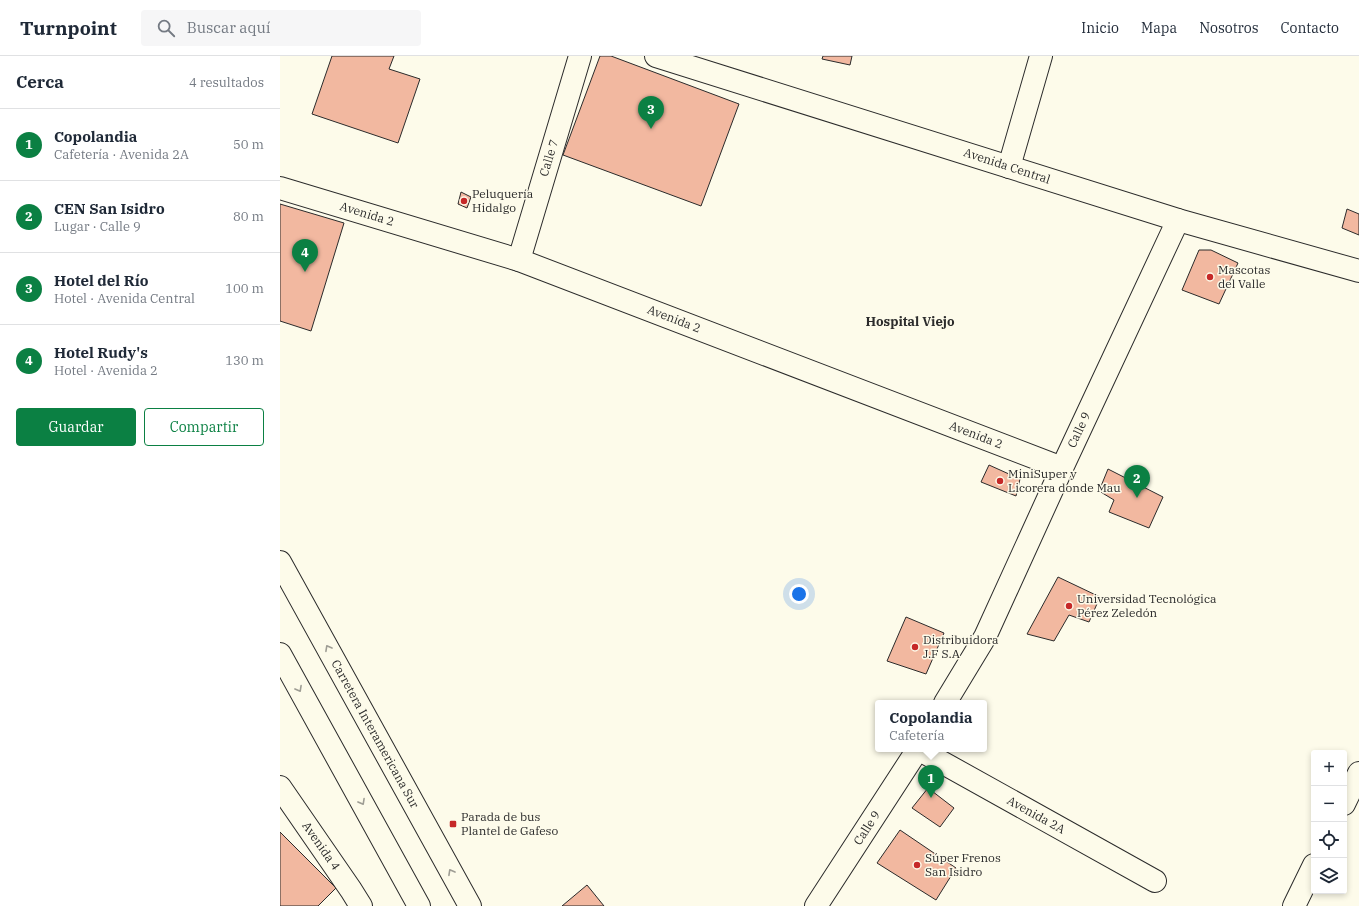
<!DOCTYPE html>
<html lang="es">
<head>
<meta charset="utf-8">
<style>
  :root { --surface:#fff; --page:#f6f6f7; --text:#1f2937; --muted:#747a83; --line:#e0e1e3; --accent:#0b8043 }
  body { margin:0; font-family:"IBM Plex Serif",serif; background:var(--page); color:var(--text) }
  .controls { position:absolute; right:12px; bottom:12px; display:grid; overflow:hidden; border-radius:4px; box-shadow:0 2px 6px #0003 }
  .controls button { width:36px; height:36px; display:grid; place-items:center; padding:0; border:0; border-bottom:1px solid var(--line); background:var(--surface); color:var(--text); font:20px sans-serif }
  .you { position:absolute; left:519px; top:538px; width:14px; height:14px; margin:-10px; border:3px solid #fff; border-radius:50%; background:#1a73e8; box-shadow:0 0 0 6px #1a73e833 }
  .badge { display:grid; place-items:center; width:26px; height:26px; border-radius:50%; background:var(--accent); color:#fff; font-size:13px; font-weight:700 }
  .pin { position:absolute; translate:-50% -33px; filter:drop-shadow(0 1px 2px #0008) }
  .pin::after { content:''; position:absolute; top:21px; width:14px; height:12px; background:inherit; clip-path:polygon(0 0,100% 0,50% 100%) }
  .popup { position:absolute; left:595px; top:644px; width:112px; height:52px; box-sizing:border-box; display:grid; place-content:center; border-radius:4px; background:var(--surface); filter:drop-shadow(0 1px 3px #0005); font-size:13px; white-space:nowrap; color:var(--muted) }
  .popup b { font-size:15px; color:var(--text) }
  .popup::after { content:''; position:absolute; left:50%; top:100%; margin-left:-8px; border:8px solid transparent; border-top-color:var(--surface) }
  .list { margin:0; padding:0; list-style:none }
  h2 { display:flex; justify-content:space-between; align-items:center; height:52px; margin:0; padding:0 16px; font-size:17px }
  h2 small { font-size:13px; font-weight:400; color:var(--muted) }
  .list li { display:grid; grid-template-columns:26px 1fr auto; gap:12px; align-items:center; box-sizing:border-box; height:72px; padding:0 16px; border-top:1px solid var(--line) }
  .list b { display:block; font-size:15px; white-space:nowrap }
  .list p { margin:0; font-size:13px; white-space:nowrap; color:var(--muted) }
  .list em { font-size:13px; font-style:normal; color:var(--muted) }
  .actions { display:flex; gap:8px; padding:12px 16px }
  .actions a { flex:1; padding:9px 0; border:1px solid var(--accent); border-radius:4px; text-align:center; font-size:14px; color:var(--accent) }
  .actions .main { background:var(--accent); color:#fff }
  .icon { flex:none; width:22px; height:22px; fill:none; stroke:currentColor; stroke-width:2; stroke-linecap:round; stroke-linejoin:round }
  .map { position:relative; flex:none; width:1079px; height:850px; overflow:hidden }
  header { display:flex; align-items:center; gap:24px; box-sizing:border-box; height:56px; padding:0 20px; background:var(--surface); border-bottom:1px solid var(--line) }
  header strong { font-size:19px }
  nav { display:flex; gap:22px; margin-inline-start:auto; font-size:14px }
  .search { width:280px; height:36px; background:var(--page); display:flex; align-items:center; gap:10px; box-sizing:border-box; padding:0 14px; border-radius:4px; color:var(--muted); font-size:15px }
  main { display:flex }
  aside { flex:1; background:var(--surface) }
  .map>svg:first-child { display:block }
  .building { fill:#f2b8a0; stroke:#2b2b2b }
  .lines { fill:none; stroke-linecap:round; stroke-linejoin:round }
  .street-casing { stroke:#2b2b2b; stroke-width:24 }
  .highway-casing { stroke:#2b2b2b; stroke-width:24 }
  .street { stroke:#fdfbea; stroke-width:22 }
  .highway { stroke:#fdfbea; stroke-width:22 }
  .oneway { stroke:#9e9d94 }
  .poi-dot { fill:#c62828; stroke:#fdfbea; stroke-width:1.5 }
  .labels { text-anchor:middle; stroke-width:3; stroke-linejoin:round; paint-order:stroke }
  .street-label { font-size:12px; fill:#2b2b2b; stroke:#fdfbea }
  .poi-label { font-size:12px; fill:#2b2b2b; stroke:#fdfbea; text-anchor:start }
  .neighbourhood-label { font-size:13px; font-weight:bold; fill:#2b2b2b; stroke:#fdfbea }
</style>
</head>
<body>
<header>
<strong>Turnpoint</strong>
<div class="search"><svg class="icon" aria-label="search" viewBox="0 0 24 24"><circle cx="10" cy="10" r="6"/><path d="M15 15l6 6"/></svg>Buscar aquí</div>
<nav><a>Inicio</a><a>Mapa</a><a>Nosotros</a><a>Contacto</a></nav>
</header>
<main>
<aside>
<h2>Cerca<small>4 resultados</small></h2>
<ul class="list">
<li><span class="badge">1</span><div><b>Copolandia</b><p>Cafetería · Avenida 2A</p></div><em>50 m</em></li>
<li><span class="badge">2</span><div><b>CEN San Isidro</b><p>Lugar · Calle 9</p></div><em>80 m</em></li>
<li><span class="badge">3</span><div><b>Hotel del Río</b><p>Hotel · Avenida Central</p></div><em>100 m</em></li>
<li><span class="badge">4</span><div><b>Hotel Rudy's</b><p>Hotel · Avenida 2</p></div><em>130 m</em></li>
</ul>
<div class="actions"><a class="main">Guardar</a><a>Compartir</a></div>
</aside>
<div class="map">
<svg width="1079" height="850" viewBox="0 0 1079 850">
  <rect width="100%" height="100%" fill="#fdfbea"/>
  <g class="building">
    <polygon points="52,0 114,0 109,13 140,23 118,87 32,58"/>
    <polygon points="320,0 331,0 459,48 421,150 283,99"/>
    <polygon points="543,0 572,0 570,9 542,3"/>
    <polygon points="181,136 191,141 187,152 178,148"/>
    <polygon points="0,148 64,167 31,275 0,265"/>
    <polygon points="1067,153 1079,158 1079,179 1062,172"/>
    <polygon points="919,194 931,194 958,207 939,248 902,234"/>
    <polygon points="709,409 740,423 736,440 701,426"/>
    <polygon points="828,413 883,441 869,472 829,456 834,444 819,435"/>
    <polygon points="778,521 820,541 809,566 789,559 774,585 747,578"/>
    <polygon points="626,561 664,577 646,618 607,605"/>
    <polygon points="648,732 674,752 660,771 632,752"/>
    <polygon points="620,774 676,812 656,844 597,807"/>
    <polygon points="0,776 56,832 38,850 0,850"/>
    <polygon points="307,829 324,850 282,850"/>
  </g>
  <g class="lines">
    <defs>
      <g id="street">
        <polyline points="376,0 898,164 1079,215"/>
        <polyline points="729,111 761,0"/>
        <polyline points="0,132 239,204 782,412"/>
        <polyline points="239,204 300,0"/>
        <polyline points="665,647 705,581 782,412 898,164"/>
        <polyline points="638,693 875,825"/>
        <polyline points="0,731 71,834 81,850"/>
        <polyline points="1064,748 1079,717"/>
        <polyline points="536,850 638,693"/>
        <polyline points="1014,850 1034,809"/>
      </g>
      <g id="highway">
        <polyline points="0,506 190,850"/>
        <polyline points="0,598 139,850"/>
      </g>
    </defs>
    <use href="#street" class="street-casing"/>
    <use href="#highway" class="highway-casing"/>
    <use href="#street" class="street"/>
    <use href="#highway" class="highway"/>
  </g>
  <defs><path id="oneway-chevron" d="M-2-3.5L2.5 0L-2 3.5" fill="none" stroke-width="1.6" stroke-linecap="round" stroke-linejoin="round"/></defs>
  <g class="oneway">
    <use href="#oneway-chevron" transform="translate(48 592) rotate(-119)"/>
    <use href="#oneway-chevron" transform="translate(19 633) rotate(61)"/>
    <use href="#oneway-chevron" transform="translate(82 746) rotate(61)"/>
    <use href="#oneway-chevron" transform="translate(171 816) rotate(-119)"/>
  </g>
  <g class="poi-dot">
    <circle cx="184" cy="145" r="4"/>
    <circle cx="930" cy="221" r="4"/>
    <circle cx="720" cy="425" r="4"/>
    <circle cx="789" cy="550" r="4"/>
    <circle cx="635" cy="591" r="4"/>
    <rect x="169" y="764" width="8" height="8" rx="2"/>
    <circle cx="637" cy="809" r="4"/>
  </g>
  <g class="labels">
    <g class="street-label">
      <text transform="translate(269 102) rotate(-73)" y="4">Calle 7</text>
      <text transform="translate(727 110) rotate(18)" y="4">Avenida Central</text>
      <text transform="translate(87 158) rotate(17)" y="4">Avenida 2</text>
      <text transform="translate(394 263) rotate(21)" y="4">Avenida 2</text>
      <text transform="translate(799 374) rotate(-65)" y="4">Calle 9</text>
      <text transform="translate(696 379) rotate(21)" y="4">Avenida 2</text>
      <text transform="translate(95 678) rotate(61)" y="4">Carretera Interamericana Sur</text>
      <text transform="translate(756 759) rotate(29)" y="4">Avenida 2A</text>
      <text transform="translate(587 772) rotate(-57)" y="4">Calle 9</text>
      <text transform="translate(41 790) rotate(55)" y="4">Avenida 4</text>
    </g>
    <g class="poi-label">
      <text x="192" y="142">Peluquería<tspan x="192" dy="14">Hidalgo</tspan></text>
      <text x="938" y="218">Mascotas<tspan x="938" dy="14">del Valle</tspan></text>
      <text x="728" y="422">MiniSuper y<tspan x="728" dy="14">Licorera donde Mau</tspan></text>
      <text x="797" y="547">Universidad Tecnológica<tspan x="797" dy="14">Pérez Zeledón</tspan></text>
      <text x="643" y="588">Distribuidora<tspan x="643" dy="14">J.F S.A</tspan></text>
      <text x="181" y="765">Parada de bus<tspan x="181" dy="14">Plantel de Gafeso</tspan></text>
      <text x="645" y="806">Súper Frenos<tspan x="645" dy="14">San Isidro</tspan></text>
    </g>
    <g class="neighbourhood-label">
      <text x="630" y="270">Hospital Viejo</text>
    </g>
  </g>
</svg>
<div class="controls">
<button>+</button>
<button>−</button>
<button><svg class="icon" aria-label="locate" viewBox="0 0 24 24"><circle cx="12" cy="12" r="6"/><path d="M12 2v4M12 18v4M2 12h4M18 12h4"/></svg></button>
<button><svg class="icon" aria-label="layers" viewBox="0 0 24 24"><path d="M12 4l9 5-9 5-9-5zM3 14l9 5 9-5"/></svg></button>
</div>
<div class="you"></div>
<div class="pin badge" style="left:651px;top:742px">1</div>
<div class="popup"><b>Copolandia</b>Cafetería</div>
<div class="pin badge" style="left:857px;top:442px">2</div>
<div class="pin badge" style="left:371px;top:73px">3</div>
<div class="pin badge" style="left:25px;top:216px">4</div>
</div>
</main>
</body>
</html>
